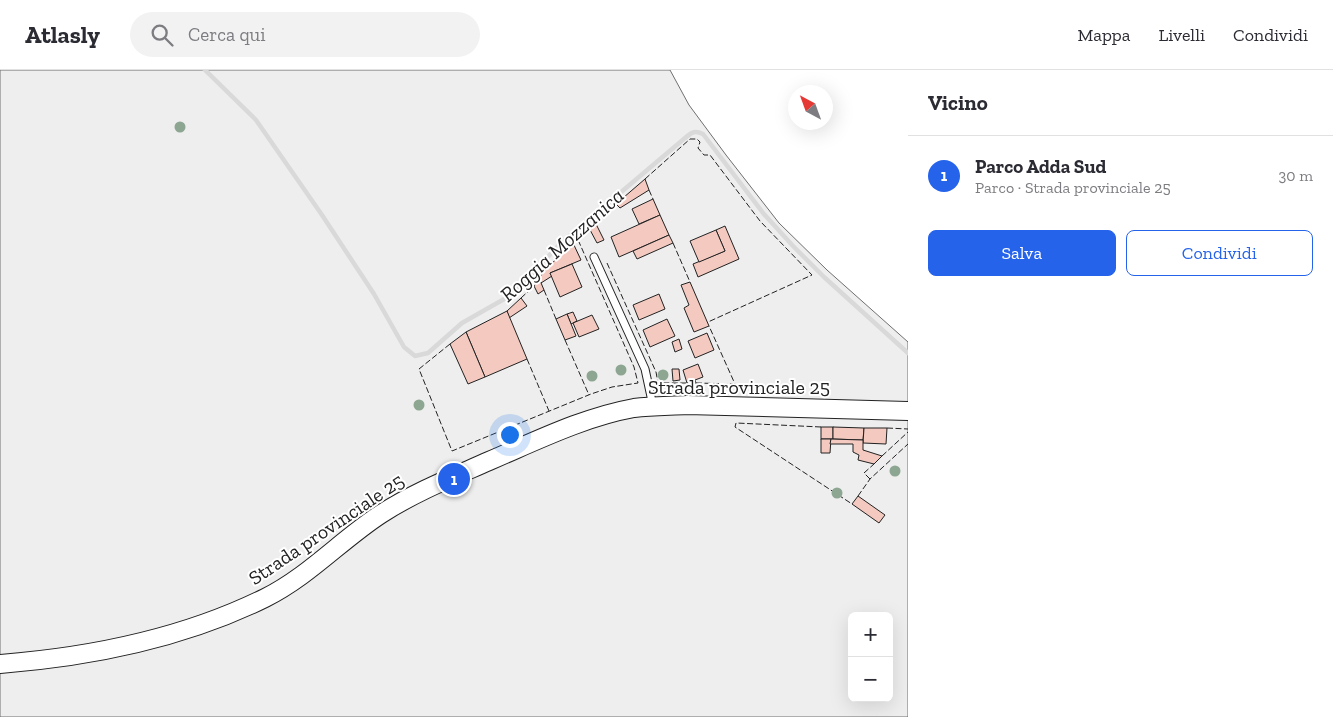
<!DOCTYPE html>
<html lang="it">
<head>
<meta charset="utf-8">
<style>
  :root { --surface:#fff; --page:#f2f2f3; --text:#2b2b33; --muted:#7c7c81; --line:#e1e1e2; --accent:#2563eb }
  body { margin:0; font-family:"Zilla Slab",serif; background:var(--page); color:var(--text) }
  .controls { position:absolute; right:15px; bottom:15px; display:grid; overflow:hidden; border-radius:8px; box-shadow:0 5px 20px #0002 }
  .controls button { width:45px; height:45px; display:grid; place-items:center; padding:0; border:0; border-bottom:1px solid var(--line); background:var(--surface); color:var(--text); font:25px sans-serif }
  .compass { position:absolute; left:788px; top:15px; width:45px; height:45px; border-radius:50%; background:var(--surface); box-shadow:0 5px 20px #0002; rotate:319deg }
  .you { position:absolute; left:509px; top:364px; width:18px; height:18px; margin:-12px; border:4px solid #fff; border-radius:50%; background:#1a73e8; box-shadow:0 0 0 8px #1a73e833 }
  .badge { display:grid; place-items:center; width:32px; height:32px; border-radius:50%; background:var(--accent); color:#fff; font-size:16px; font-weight:700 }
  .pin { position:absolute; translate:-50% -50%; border:2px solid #fff; box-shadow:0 1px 5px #0006 }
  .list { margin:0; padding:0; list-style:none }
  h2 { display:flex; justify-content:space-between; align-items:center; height:65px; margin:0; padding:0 20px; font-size:21px }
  h2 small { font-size:16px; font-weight:400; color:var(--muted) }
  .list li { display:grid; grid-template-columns:32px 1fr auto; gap:15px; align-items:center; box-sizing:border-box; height:80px; padding:0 20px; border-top:1px solid var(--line) }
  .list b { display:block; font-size:19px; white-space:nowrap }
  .list p { margin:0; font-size:16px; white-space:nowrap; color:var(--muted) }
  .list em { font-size:16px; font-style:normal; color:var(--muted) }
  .actions { display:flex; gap:10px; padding:15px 20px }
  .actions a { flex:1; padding:11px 0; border:1px solid var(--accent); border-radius:8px; text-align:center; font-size:18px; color:var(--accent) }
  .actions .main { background:var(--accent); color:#fff }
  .icon { flex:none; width:28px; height:28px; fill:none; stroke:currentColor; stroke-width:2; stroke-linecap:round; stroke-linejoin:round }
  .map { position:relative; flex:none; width:908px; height:647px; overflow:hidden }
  header { display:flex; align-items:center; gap:30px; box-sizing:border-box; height:70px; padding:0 25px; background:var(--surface); border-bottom:1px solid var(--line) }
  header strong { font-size:24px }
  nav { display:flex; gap:28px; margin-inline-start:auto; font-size:18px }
  .search { width:350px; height:45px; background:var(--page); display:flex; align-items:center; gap:12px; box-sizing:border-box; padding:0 18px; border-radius:28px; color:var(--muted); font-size:19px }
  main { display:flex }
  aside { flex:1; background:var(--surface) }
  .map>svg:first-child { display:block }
  .green { fill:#eee; stroke:#6f6f6f; fill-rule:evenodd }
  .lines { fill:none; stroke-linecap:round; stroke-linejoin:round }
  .stream { stroke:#d9d9d9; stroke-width:4.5 }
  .building { fill:#f3c9c0; stroke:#222 }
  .service-casing { stroke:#222; stroke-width:9 }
  .tertiary-casing { stroke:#222; stroke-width:20 }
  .service { stroke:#fff; stroke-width:7 }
  .tertiary { stroke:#fff; stroke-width:18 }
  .fence { stroke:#222; stroke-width:1; stroke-dasharray:6 2.5; stroke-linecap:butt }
  .tree { fill:#8da692 }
  .labels { text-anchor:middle; stroke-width:4; stroke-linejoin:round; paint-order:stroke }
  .street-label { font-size:20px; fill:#222; stroke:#fff }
  .water-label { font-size:21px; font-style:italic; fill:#222; stroke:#fff }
</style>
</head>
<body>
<header>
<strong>Atlasly</strong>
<div class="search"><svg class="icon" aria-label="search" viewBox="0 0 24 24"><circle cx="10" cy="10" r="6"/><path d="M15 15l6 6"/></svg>Cerca qui</div>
<nav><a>Mappa</a><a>Livelli</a><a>Condividi</a></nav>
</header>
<main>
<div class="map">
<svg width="908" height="647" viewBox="0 0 908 647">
  <rect width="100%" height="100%" fill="#fff"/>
  <path class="green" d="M 0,0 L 670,0 L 689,35 L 726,85 L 779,153 L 827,200 L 908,272 L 908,647 L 0,647 ZM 852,546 L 889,546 L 889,628 L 852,628 Z"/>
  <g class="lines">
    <path class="stream" d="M 205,0 L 256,50 L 322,145 L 374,224 L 404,277 L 415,286 L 428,283 L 462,253 L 506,228 L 526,210 L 561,173 L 685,68 C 692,62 695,60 703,64 L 763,143 L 793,176 L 824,207 L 908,283"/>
  </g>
  <g class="building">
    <polygon points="645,109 649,120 620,138 616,134"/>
    <polygon points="653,129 660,145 639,154 632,139"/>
    <polygon points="660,145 669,165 619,187 611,167"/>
    <polygon points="596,154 604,170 597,173 589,158"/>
    <polygon points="725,156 739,189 698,207 693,194 725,181 716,160"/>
    <polygon points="716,160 725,181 699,192 690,171"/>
    <polygon points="669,165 673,173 637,189 633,181"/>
    <polygon points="573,173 581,190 550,203 552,206 541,213 539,208 547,198"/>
    <polygon points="572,194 582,217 560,227 550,203"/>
    <polygon points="539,208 544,220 538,224 534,216"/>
    <polygon points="690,212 709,256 694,262 684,238 689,235 681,215"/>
    <polygon points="659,224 665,239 639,250 633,235"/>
    <polygon points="521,228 527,236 509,248 507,241"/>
    <polygon points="507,241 527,289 485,307 466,262"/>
    <polygon points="573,242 577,251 571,254 567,244"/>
    <polygon points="567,244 576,266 565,270 556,249"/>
    <polygon points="592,245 599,259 579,267 573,253"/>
    <polygon points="667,249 675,266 650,277 643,260"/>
    <polygon points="466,262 485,307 468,314 450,274"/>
    <polygon points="707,263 714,280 695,288 688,271"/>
    <polygon points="679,269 682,279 675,282 672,272"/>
    <polygon points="698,294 703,307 695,310 696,313 687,313 683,300"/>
    <polygon points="672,299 679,299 680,310 673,311"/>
    <rect x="821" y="357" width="12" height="12"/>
    <polygon points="833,357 864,358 863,370 833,369"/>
    <polygon points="864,358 887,358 886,374 863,373"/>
    <polygon points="821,369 831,369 830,383 821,383"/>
    <polygon points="831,369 863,370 863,380 882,386 874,394 858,390 859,385 853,382 853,374 830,374"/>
    <polygon points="858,426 885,445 879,453 852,434"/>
  </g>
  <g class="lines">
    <defs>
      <polyline id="service" points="594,187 645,299 653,336"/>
      <path id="tertiary" d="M 0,594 C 90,587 184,568 265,528 C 309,506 341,470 381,444 C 415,422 453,407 489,391 C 536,371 584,347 634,338 C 652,336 669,336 687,335 L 908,341"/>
    </defs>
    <use href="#service" class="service-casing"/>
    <use href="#tertiary" class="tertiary-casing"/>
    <use href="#service" class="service"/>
    <use href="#tertiary" class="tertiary"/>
    <g class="fence">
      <polyline points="645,109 690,69 697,69 700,72 698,78 704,85 710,85 760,151 812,205 708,252"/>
      <polyline points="649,120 653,129"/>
      <polyline points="673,173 690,212"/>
      <polyline points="607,193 656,302 658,313 687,313"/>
      <polyline points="544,220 556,249"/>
      <polyline points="521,228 534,216"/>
      <polyline points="565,270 589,325"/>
      <polyline points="450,274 419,299 452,381 591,324 612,317 638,313 634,297 579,172"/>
      <polyline points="527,289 549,341"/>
      <polyline points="696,313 735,314 709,256"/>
      <polyline points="821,357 736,353 735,357 852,434"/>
      <polyline points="887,358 908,359"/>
      <polyline points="882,386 908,362"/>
      <polyline points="870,409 864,403 874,394"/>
      <polyline points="858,426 870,409 908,374"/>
    </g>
  </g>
  <g class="tree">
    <circle cx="180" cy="57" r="5.5"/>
    <circle cx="621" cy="300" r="5.5"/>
    <circle cx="663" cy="305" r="5.5"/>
    <circle cx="592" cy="306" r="5.5"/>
    <circle cx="419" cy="335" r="5.5"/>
    <circle cx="895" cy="401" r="5.5"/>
    <circle cx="837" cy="423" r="5.5"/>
  </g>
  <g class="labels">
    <g class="street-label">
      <text x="739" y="324">Strada provinciale 25</text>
      <text transform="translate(326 459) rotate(-34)" y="7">Strada provinciale 25</text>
    </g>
    <g class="water-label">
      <text transform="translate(562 175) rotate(-42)" y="7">Roggia Mozzanica</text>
    </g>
  </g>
</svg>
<div class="controls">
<button>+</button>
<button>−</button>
</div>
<svg class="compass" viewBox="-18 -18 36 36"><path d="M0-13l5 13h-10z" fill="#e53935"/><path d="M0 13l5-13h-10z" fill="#7c7c81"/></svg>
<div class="you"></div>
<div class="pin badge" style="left:454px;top:409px">1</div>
</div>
<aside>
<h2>Vicino<small></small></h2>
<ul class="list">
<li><span class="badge">1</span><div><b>Parco Adda Sud</b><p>Parco · Strada provinciale 25</p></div><em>30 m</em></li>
</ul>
<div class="actions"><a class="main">Salva</a><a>Condividi</a></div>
</aside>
</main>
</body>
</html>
